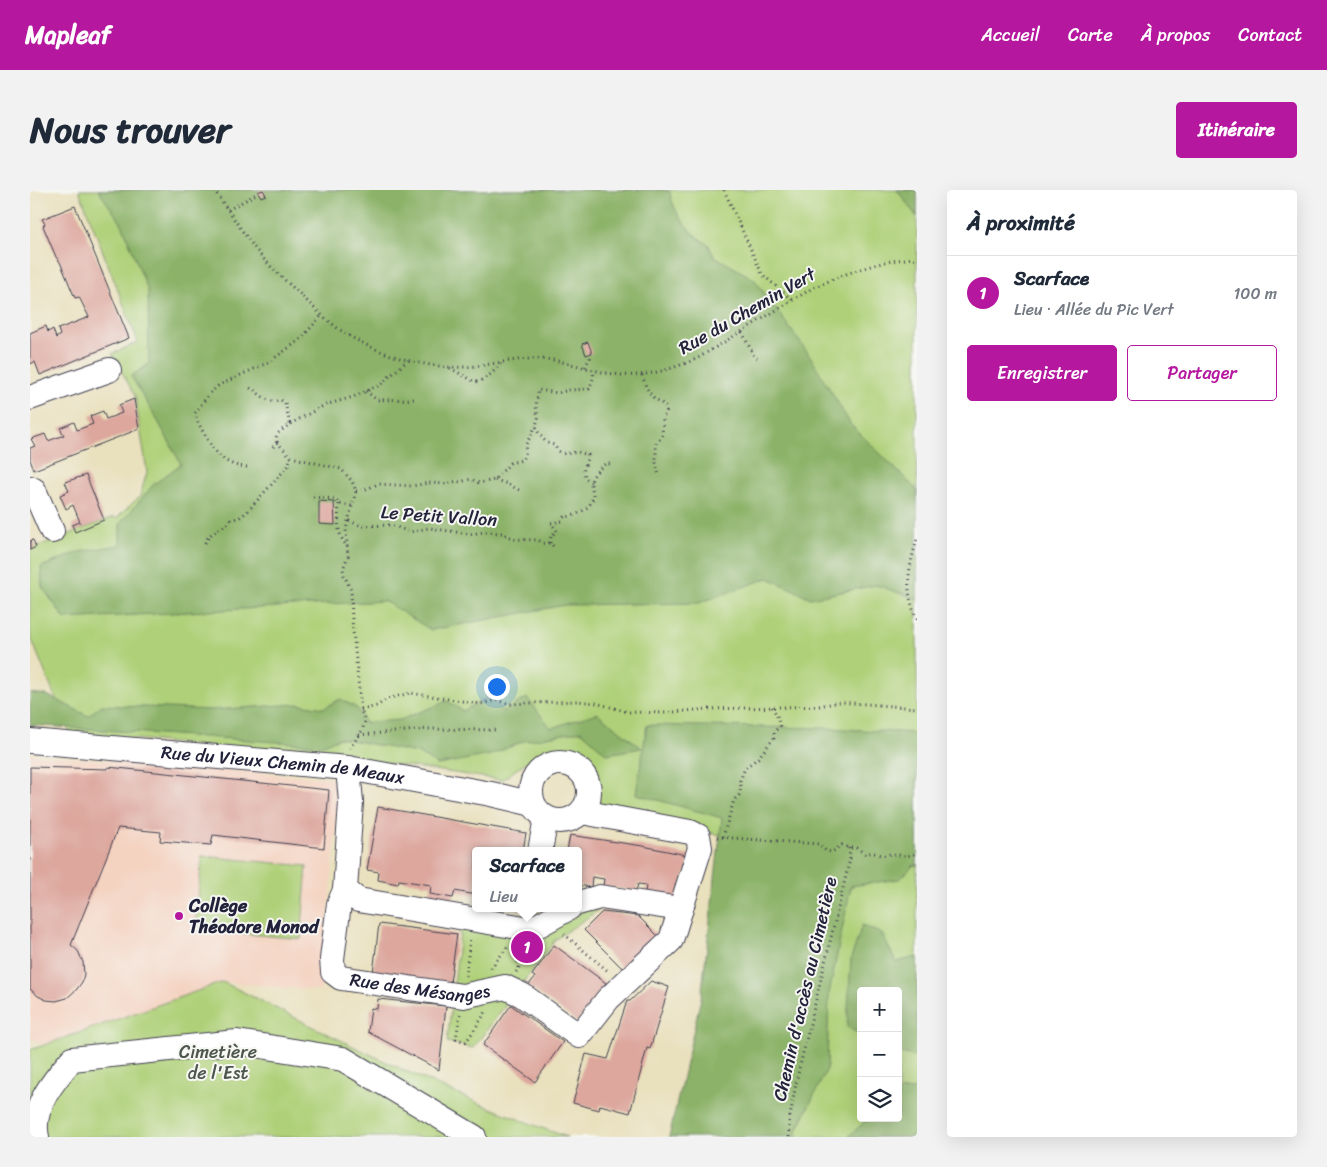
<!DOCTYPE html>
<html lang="fr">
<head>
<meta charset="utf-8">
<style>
  :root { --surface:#fff; --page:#f2f2f3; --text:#1f2937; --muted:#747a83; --line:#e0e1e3; --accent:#b5179e }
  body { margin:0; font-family:Sriracha,sans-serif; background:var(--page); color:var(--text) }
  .controls { position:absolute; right:15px; bottom:15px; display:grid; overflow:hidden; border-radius:5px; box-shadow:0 5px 20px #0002 }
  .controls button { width:45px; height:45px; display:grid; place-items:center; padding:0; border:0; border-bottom:1px solid var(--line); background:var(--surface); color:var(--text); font:25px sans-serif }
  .you { position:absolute; left:466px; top:496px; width:18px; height:18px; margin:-12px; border:4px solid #fff; border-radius:50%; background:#1a73e8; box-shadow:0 0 0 8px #1a73e833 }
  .badge { display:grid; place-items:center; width:32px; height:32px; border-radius:50%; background:var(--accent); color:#fff; font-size:16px; font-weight:700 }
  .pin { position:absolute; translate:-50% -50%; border:2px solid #fff; box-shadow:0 1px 5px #0006 }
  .popup { position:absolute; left:442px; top:657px; width:110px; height:65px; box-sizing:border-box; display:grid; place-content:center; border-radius:5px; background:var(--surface); filter:drop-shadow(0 1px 4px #0005); font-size:16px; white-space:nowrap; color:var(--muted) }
  .popup b { font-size:19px; color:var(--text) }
  .popup::after { content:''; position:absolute; left:50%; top:100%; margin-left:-10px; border:10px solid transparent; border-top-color:var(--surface) }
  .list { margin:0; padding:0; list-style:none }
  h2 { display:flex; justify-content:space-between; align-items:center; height:65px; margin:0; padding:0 20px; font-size:21px }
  h2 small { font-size:16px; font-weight:400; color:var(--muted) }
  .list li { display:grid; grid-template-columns:32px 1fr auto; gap:15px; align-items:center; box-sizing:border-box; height:75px; padding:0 20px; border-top:1px solid var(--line) }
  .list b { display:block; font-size:19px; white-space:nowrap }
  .list p { margin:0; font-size:16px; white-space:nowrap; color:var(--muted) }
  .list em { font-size:16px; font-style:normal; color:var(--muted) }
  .actions { display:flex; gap:10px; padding:15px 20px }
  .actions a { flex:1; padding:11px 0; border:1px solid var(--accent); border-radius:5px; text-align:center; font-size:18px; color:var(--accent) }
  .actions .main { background:var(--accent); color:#fff }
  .icon { flex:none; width:28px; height:28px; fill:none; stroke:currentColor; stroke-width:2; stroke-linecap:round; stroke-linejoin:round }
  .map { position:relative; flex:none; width:887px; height:947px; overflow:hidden; border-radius:5px }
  header { display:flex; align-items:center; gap:30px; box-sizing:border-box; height:70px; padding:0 25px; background:var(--accent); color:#fff }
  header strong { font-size:24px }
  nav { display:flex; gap:28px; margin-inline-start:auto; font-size:18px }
  .intro { display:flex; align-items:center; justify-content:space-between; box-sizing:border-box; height:120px; padding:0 30px }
  h1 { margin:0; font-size:35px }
  .button { padding:12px 22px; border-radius:5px; background:var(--accent); color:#fff; font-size:18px; font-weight:700 }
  main { display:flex; gap:30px; padding:0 30px }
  aside { flex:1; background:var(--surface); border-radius:5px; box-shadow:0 5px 20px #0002 }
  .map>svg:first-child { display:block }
  .built { fill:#f4d3c1 }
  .green { fill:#afd078; stroke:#68795a; fill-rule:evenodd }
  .forest { fill:#8bb268; stroke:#566a52 }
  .building { fill:#dda79e }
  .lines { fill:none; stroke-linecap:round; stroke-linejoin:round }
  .minor-casing { stroke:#403e4e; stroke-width:26 }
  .path { stroke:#403e4e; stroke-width:3; stroke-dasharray:1 4; stroke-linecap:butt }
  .minor { stroke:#fff; stroke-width:24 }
  .poi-dot { fill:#b5179e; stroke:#f6f6f2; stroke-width:2 }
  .labels { text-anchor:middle; stroke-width:4; stroke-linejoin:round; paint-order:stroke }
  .street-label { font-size:18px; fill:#22223b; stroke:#f6f6f2 }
  .poi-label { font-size:18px; font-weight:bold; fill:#22223b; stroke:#f6f6f2; text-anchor:start }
  .park-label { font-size:18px; fill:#4c564d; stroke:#f6f6f2 }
</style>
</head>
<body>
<header>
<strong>Mapleaf</strong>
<nav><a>Accueil</a><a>Carte</a><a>À propos</a><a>Contact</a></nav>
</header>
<div class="intro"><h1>Nous trouver</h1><a class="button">Itinéraire</a></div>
<main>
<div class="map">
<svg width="887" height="947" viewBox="0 0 887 947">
  <rect width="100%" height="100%" fill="#f6f6f2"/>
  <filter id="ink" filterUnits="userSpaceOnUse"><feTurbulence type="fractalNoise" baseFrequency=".02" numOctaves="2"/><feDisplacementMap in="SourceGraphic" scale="10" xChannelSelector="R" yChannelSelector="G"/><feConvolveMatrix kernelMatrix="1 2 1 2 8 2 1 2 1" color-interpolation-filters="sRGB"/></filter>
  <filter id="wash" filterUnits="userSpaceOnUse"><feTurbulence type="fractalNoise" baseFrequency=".0096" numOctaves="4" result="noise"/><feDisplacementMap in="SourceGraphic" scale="20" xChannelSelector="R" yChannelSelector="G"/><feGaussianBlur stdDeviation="1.12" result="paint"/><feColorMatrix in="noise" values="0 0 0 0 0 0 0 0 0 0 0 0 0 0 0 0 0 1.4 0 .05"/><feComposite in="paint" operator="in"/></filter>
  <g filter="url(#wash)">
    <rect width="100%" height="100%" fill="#e9e0bd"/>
    <polygon class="built" points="0,564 311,589 291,801 193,792 15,855 0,848"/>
    <g class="green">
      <path d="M 49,0 L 887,0 L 887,947 L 768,947 L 767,940 L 779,916 L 753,656 L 569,624 L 567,599 L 531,569 L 496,572 L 472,590 L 308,566 L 307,570 L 39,542 L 0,445 L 0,359 L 84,327 L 86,329 L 110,306 L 117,282 L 105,206 L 82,164 L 108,152 ZM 831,801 L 868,801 L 868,928 L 831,928 Z"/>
      <polygon points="172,666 277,676 271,749 165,739"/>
      <polygon points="571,715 567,721 526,749 443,858 417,852 431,735"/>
      <path d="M 193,792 C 306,848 417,905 537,947 L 0,947 L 0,860 Z"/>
    </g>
    <g class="forest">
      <path d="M 68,0 L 634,0 L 640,2 C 642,21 661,46 678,54 L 684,66 L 724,89 L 780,166 L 821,235 L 887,300 L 887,409 L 846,395 L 781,408 L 738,388 L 669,413 L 535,415 L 401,440 L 354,411 L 35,429 L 12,397 L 11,377 L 49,362 L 90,355 L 90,334 L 124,294 L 151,274 L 129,233 L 101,186 L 119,174 L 118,101 L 92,34 Z"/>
      <polygon points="867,0 887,0 887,27"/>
      <polygon points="0,503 17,505 58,526 72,515 181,520 269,514 294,518 310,509 327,518 335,533 370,530 417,511 433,521 458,507 473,521 497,508 521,538 567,523 612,558 577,564 551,541 494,551 460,565 408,575 387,563 310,548 291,555 0,535"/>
      <polygon points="617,535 794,538 887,543 887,676 884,675 870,689 821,696 799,804 797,879 767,940 768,947 639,947 671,808 692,628 606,604"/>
      <polygon points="832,735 852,744 866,772 887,767 887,867 868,862 868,801 831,801 831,845 817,837 821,769"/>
      <polygon points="887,899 887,947 818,947 839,928 868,928 868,903 870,901"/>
    </g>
    <g id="blocks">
      <g class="building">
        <polygon points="233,0 236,5 231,7 228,2"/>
        <polygon points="45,16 99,148 10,185 5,172 0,174 0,143 16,136 18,142 23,139 26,148 30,145 28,139 59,127 49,107 45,108 30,72 26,67 13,36 15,34 12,29"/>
        <polygon points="558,152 562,163 556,165 552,154"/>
        <polygon points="104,209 109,239 4,280 0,270 0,258 5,256 1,249 15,244 18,251 34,245 30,238 44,232 47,240 63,234 60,226 73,221 76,229 92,223 89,215"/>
        <polygon points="56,285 74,330 45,342 42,335 50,332 43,315 36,319 30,305 39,301 35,292"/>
        <polygon points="289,311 304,312 305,335 289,334"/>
        <polygon points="3,350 6,357 0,360 0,351"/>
        <polygon points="0,577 78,579 78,577 299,600 294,658 183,645 181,655 130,651 131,642 88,638 41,755 48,761 53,772 54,784 52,792 47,799 37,808 26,811 16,810 8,806 0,799"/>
        <polygon points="348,617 496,643 493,661 446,661 446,705 425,701 423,708 400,704 401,695 369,690 368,694 348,690 349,682 337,680"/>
        <polygon points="540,645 613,656 661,666 647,709 615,704 616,695 608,694 606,701 573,696 574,689 562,687 561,697 548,695 548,661 537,661"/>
        <polygon points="572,722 608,726 629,747 623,756 620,753 594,780 554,740"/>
        <polygon points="349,734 427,744 420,793 343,783"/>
        <polygon points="524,755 576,793 547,832 498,796 505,787 502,785"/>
        <polygon points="621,791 639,797 620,859 617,858 600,923 570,915 569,920 543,913 556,864 578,869 597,811 600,811"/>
        <polygon points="348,809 416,816 409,880 338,842 341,818 347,819"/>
        <polygon points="481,815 533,852 505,892 453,855"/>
      </g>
    </g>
  </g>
  <g filter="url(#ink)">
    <use href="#blocks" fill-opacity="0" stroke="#403e4e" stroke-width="1"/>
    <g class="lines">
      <defs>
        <g id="minor">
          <polyline points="0,208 79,180"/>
          <polyline points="0,298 4,300 22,341"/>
          <path id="s1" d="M 0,551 L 318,578 L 461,604 L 503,614"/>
          <circle cx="530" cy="602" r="29"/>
          <path id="s2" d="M 318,578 L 321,612 L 315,700 L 309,714 L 302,769 L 303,782 L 311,788 L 433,806 L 475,797 L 492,805 L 549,846 L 578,809 L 641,750 L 670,658 L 668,646 L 660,642 L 552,622"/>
          <polyline points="510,661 516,628"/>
          <polyline points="315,700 328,710 494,738 509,735 539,718"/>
          <polyline points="548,713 570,707 651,719"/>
          <path d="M 7,947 C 0,918 25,889 42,869 L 207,852 L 313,869 L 444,947"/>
        </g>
      </defs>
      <use href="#minor" class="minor-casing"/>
      <g class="path">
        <path d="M 184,0 C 197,18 210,38 223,56 C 236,73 252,88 268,102 C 282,116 297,131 313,142 C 344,162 384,175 420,177 C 451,179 482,167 514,169 C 538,171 560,181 584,184 C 612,189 643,179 668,168 L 781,99 C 815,83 850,70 887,68"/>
        <polyline points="694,0 732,84 762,110"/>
        <polyline points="198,20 228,3"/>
        <polyline points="712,142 724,166 727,168"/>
        <polyline points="555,177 560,168 559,164"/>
        <path d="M 420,178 L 445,192 C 456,190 464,182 471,173"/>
        <path d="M 612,185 C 615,194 617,201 624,208 C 630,212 634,214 637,220 L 633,228 L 632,247 L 626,253 L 626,275 L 629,285"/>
        <path d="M 220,198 C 230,203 238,215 251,210 L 255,213 L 260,234"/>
        <polyline points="336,201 347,210 385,209"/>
        <polyline points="247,252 261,267 311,279 322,291 326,301 316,339 318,366 313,379 314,385 321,400 322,430 331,520 335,531 332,541 320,558"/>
        <polyline points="247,252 246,248 247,244 260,234 295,215 323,207 350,195 378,170"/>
        <polyline points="243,257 247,252"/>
        <path d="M 217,277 C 195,276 185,263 175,245 C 171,238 167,232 165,223 L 179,204 L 189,195 L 239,172 L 271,149 L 292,125"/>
        <polyline points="465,290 478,294 489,300 492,300"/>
        <polyline points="561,292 555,288 554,280 558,265 548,262 535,264 528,261 524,255 517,253 509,244 506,236 508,228 506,216 508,200 528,203 538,200 559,199 563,189 564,180"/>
        <path d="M 326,301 L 334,300 L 348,294 L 382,296 L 398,293 L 417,294 L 427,291 L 430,292 L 441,289 L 449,293 L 465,290 C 469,283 475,280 480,273 L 492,270 L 495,264 L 496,254 L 506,236"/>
        <polyline points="283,307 305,309 309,314 323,316"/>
        <path d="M 309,314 C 308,329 306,344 317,356"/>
        <polyline points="319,331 332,336 361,335 380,342 399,338 439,344 456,342 472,343 484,349 508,350 515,354 520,353 525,358"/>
        <path d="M 887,350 C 878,379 874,401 887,429"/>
        <path d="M 175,353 C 181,339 191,342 201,329 L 209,328 L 217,322 L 258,276 L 261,267"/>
        <path d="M 520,353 L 521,346 L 527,341 L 521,333 L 532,331 L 534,327 C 545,327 563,318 563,305 C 563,301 561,297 561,293 C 562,285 569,279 575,274 L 581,274"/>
        <polyline points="331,520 347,516 357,509 380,503 451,514 466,510 480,514 548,511 566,513 598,522 634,523 677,519 789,516 810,512 887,518"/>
        <polyline points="329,545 399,539 465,540"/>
        <path d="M 687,647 L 789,654 L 796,661 L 802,662 L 812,655 L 819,658 L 826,658 L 836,664 C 843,661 845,664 851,665 C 855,666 859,664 863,664 C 873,666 878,667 887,663"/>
        <polyline points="693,647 704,610 709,605 711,597 710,591 715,578 728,568 744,548 744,542 750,536 747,526 742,517"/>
        <polyline points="534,744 579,782"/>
        <polyline points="461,778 479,755"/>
        <polyline points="488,778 488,757"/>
        <polyline points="486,782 507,755"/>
        <polyline points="436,786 440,747"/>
        <polyline points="430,824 426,849 436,852 456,822"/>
        <polyline points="759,947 759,932 767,888 820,669 819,658"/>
      </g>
      <use href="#minor" class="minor"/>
    </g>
  </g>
  <circle class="poi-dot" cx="149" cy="726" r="5"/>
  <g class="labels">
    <g class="street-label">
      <text transform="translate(717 121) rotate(-30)" y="6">Rue du Chemin Vert</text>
      <text transform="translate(409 326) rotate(4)" y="6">Le Petit Vallon</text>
      <text dy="6" stroke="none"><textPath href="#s1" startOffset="254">Rue du Vieux Chemin de Meaux</textPath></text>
      <text dy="6" stroke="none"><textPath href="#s2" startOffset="296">Rue des Mésanges</textPath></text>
      <text transform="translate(775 799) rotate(-77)" y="6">Chemin d'accès au Cimetière</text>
    </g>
    <g class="poi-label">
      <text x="159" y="722">Collège<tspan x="159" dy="21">Théodore Monod</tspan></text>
    </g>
    <g class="park-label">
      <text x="188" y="868">Cimetière<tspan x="188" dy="21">de l'Est</tspan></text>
    </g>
  </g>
</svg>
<div class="controls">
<button>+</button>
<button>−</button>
<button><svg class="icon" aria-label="layers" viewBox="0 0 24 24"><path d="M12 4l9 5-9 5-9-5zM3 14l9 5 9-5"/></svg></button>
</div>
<div class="you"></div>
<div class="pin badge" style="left:497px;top:757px">1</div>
<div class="popup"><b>Scarface</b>Lieu</div>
</div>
<aside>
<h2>À proximité<small></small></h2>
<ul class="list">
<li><span class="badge">1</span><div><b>Scarface</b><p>Lieu · Allée du Pic Vert</p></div><em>100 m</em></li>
</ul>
<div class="actions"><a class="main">Enregistrer</a><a>Partager</a></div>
</aside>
</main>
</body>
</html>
